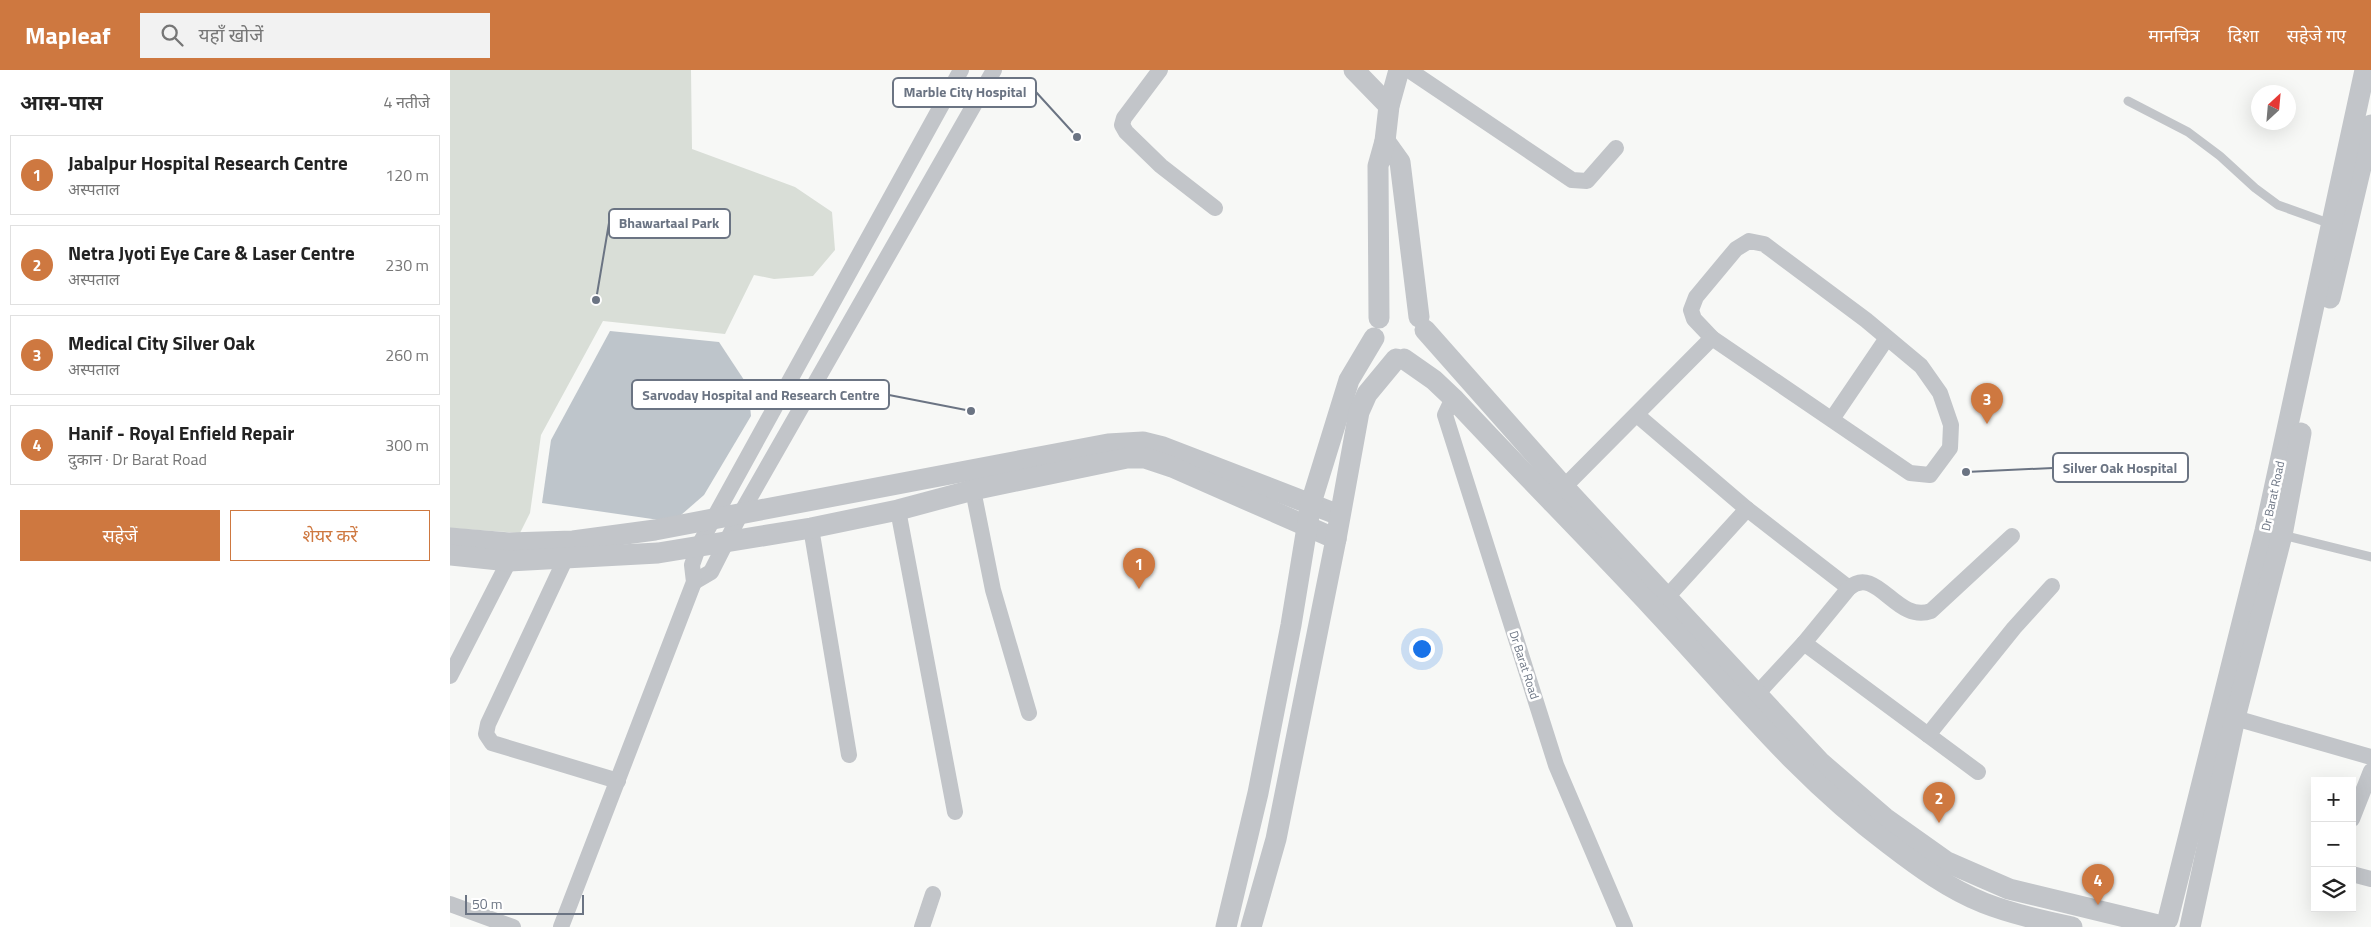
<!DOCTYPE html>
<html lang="hi">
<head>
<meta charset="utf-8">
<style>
  :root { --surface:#fff; --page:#f2f2f2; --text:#222; --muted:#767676; --line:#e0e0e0; --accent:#ce7840 }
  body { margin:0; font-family:"Titillium Web","Noto Sans Devanagari",sans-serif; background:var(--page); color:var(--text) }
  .controls { position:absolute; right:15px; bottom:15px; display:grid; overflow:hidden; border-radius:0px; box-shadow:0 5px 20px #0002 }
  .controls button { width:45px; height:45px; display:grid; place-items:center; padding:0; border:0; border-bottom:1px solid var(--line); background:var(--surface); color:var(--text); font:25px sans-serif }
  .compass { position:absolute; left:1801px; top:15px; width:45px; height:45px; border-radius:50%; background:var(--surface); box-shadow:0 5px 20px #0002; rotate:26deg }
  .scale { position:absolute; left:15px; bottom:12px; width:119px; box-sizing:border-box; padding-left:5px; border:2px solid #6b7483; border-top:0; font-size:14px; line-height:18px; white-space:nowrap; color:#6b7483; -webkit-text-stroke:4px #fff; paint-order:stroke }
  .you { position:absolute; left:971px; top:578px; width:18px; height:18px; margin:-12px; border:4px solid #fff; border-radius:50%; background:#1a73e8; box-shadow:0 0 0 8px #1a73e833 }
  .badge { display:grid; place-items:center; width:32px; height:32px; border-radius:50%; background:var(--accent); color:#fff; font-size:16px; font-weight:700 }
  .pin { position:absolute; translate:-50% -41px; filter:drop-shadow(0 1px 2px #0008) }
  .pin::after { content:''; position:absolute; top:26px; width:18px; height:15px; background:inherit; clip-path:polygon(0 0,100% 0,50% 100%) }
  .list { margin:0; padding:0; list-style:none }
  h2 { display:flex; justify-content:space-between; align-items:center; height:65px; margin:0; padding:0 20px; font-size:21px }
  h2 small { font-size:16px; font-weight:400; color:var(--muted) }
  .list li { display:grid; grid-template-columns:32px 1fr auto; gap:15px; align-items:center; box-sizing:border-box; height:80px; margin:0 10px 10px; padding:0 10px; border:1px solid var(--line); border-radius:0px }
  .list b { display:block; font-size:19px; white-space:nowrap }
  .list p { margin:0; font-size:16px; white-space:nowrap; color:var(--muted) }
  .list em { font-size:16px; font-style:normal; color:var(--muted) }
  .actions { display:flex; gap:10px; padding:15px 20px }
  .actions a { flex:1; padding:11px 0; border:1px solid var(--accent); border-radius:0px; text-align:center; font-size:18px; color:var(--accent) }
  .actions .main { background:var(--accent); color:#fff }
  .icon { flex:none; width:28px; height:28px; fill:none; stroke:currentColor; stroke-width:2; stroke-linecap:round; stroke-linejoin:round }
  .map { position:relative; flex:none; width:1921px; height:857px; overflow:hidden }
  header { display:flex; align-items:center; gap:30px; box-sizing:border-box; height:70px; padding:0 25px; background:var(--accent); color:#fff }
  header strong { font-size:24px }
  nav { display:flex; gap:28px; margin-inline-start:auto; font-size:18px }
  .search { width:350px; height:45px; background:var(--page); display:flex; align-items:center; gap:12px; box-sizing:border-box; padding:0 18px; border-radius:0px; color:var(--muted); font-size:19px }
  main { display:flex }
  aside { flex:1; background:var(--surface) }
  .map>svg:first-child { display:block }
  .green { fill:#d9ded7 }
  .water { fill:#bec5cb }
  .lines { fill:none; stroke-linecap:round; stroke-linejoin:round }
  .service { stroke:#c2c5c9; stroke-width:9 }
  .minor { stroke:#c2c5c9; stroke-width:16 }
  .tertiary { stroke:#c2c5c9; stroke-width:21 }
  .labels { text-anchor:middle; stroke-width:5; stroke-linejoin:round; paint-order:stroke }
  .street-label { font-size:12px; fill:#6b7483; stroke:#fff }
  .leader { fill:none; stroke:#6b7483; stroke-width:2 }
  .callout-dot { fill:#6b7483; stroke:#fff; stroke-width:2 }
  .callout { fill:#fff; stroke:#6b7483; stroke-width:2 }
  .callout-label { font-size:14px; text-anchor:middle; font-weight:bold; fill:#6b7483 }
</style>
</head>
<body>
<header>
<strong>Mapleaf</strong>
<div class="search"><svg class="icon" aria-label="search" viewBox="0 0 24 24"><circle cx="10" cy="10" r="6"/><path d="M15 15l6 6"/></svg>यहाँ खोजें</div>
<nav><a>मानचित्र</a><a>दिशा</a><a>सहेजे गए</a></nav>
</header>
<main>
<aside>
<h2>आस-पास<small>4 नतीजे</small></h2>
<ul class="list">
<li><span class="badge">1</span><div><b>Jabalpur Hospital Research Centre</b><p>अस्पताल</p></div><em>120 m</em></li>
<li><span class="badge">2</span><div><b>Netra Jyoti Eye Care &amp; Laser Centre</b><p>अस्पताल</p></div><em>230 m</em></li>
<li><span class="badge">3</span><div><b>Medical City Silver Oak</b><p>अस्पताल</p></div><em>260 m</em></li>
<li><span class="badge">4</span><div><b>Hanif - Royal Enfield Repair</b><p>दुकान · Dr Barat Road</p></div><em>300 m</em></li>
</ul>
<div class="actions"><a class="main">सहेजें</a><a>शेयर करें</a></div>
</aside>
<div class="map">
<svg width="1921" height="857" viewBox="0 0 1921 857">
  <rect width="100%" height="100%" fill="#f7f8f6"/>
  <polygon class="green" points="0,0 241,0 242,79 345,117 382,142 385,180 363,206 324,209 304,205 275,264 153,251 91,365 80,443 70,463 0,458"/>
  <polygon class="water" points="160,261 269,272 298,316 301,346 254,425 223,452 92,433 101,370"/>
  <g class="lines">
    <g class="service">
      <polyline points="1678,31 1738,62 1770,86 1805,118 1828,135 1881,154"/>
      <polyline points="1832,465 1921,487"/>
    </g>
    <g class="minor">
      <polyline points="710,0 674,48 672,55 676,62 711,96 765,138"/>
      <polyline points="959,0 1122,110 1137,111 1166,78"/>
      <polygon points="1299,171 1314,174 1416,250 1471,296 1490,323 1501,355 1500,378 1480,405 1460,403 1262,268 1244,249 1241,240 1246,227 1286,179"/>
      <polyline points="1003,328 995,345 1106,695 1175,857"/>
      <polyline points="1187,345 1297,439 1399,518"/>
      <polyline points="1382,349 1437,268"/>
      <polyline points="1114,417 1262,268"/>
      <polyline points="523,420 543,520 579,643"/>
      <polyline points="448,440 505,742"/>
      <polyline points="361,458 399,685"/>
      <polyline points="120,479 38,654 36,664 42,673 168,711"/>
      <polyline points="244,512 261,502 291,443 544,0"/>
      <polyline points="1217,527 1297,439"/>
      <polyline points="1354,573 1528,702"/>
      <polyline points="0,606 59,491"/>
      <path d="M 1307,624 L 1354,573 L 1399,518 C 1427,494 1446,554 1481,541 L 1562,466"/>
      <polyline points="1785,648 1921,687"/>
      <polyline points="1478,665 1564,558 1602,516"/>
      <polyline points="1902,749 1921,701"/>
      <polyline points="1902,804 1921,809"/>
      <polyline points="0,834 63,857"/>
      <polyline points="111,857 244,512 242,495 249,475 511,0"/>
      <polyline points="472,857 483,824"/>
    </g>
    <g class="tertiary">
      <polyline points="904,0 939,36"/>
      <polyline points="935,71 950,92 969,247"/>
      <polyline points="1880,228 1921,55"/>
      <polyline points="929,248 928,96 935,71 939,36 949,0"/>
      <polyline points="975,260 1114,417 1370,692 1435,748 1497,792 1559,819 1708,855"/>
      <path d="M 954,289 L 984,310 L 1003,328 C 1069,399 1138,468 1204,539 C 1282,622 1346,705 1439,774 C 1469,797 1499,819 1534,833 C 1562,844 1593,851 1622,857"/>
      <polyline points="0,468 59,473 123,471 205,460 658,374 693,372 713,377 889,445"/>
      <polyline points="0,485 59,491 208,483 361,458 448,440 523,420 677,388 695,388 722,397 886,469"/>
      <polyline points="1718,849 1815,461 1915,0"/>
      <polyline points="776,857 808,723 841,555 861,433 899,310 924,268"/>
      <polyline points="801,857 826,769 886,469 909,342 917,324 946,289"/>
      <polyline points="1740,857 1785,648 1832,465 1851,363"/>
    </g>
  </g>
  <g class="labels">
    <g class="street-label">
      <text transform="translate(1823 426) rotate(-78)" y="4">Dr Barat Road</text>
      <text transform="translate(1074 595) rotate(72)" y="4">Dr Barat Road</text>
    </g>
  </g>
  <path class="leader" d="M627 67L586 22M146 230L159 153M521 341L439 325M1516 402L1603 398"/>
  <g class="callout-dot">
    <circle cx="627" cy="67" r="5"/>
    <circle cx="146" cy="230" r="5"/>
    <circle cx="521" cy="341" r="5"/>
    <circle cx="1516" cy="402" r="5"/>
  </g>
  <g class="callout">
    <rect x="443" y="8" width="143" height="29" rx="5"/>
    <rect x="159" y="139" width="121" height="29" rx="5"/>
    <rect x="182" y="310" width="257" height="29" rx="5"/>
    <rect x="1603" y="383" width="135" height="29" rx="5"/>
  </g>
  <g class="callout-label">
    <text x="515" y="27">Marble City Hospital</text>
    <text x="219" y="158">Bhawartaal Park</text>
    <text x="311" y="330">Sarvoday Hospital and Research Centre</text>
    <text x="1670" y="403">Silver Oak Hospital</text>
  </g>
</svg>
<div class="controls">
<button>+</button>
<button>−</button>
<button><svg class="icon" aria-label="layers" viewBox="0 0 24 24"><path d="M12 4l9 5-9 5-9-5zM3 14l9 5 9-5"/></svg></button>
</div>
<svg class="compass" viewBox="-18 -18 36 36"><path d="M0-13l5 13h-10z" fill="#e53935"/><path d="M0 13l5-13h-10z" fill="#767676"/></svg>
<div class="scale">50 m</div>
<div class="you"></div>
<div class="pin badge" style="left:689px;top:519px">1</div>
<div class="pin badge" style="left:1489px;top:753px">2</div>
<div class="pin badge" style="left:1537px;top:354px">3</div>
<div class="pin badge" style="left:1648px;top:835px">4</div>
</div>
</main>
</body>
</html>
